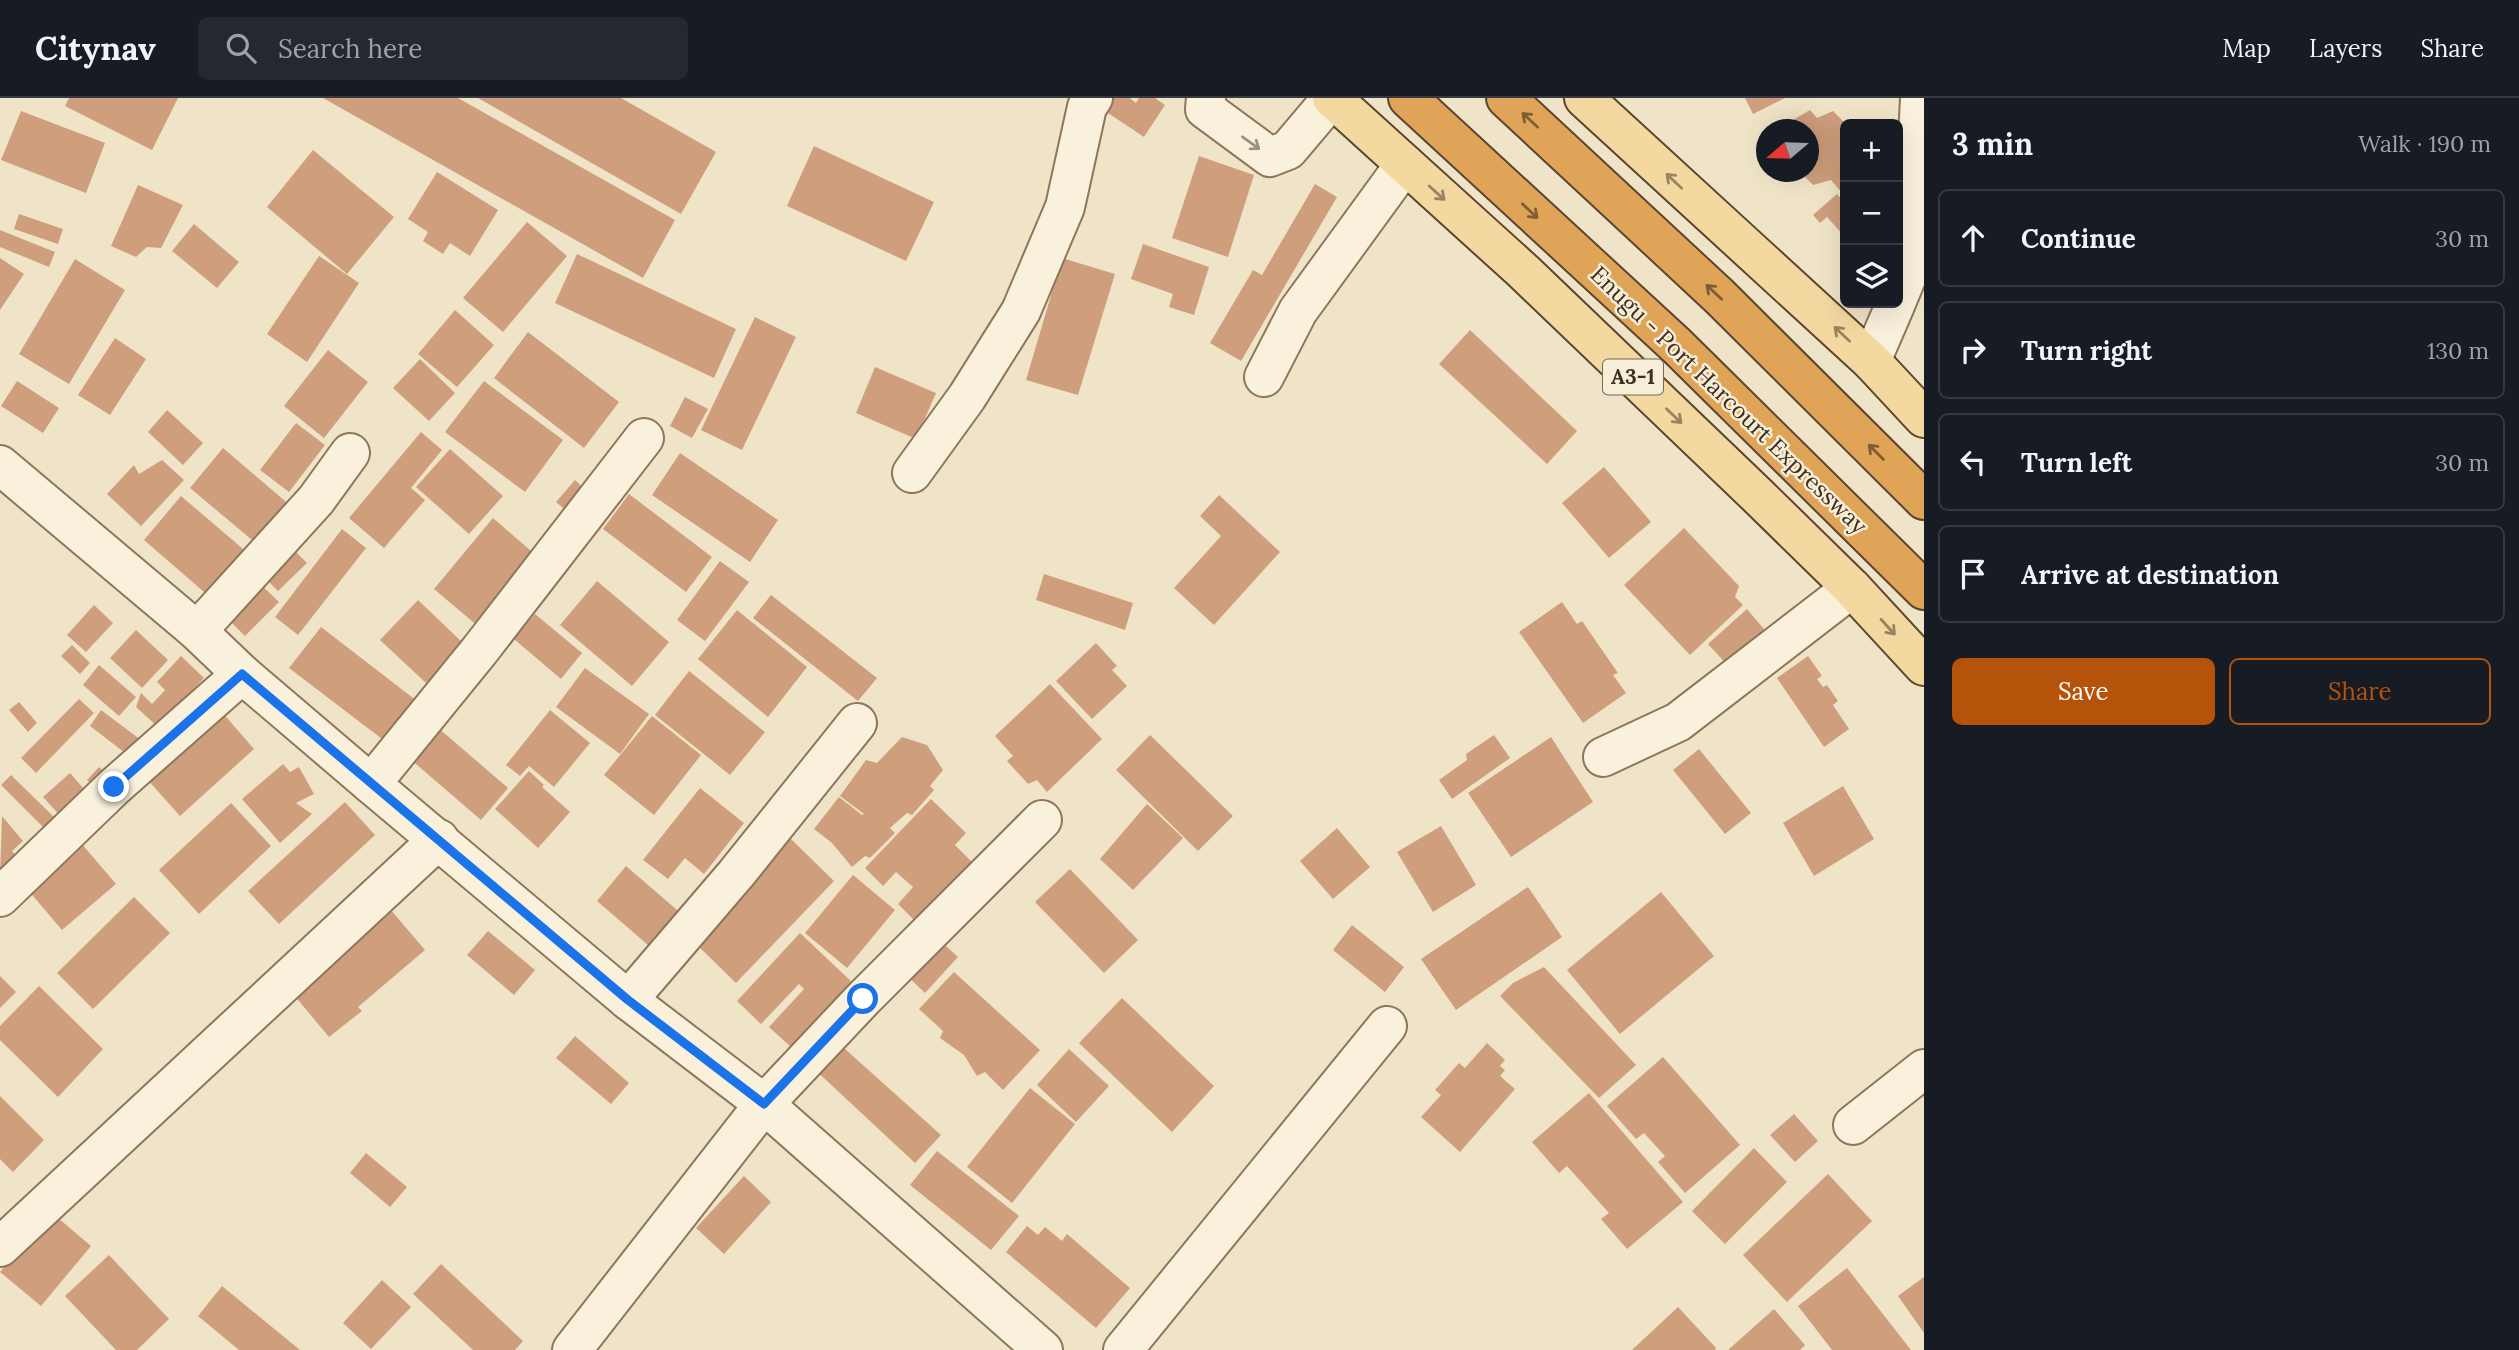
<!DOCTYPE html>
<html lang="en">
<head>
<meta charset="utf-8">
<style>
  :root { --surface:#171b24; --page:#242831; --text:#f1f3f6; --muted:#9ea1a6; --line:#363941; --accent:#b45309 }
  body { margin:0; font-family:Lora,serif; background:var(--page); color:var(--text) }
  .controls { position:absolute; right:21px; top:21px; display:grid; overflow:hidden; border-radius:10px; box-shadow:0 7px 28px #0002 }
  .controls button { width:63px; height:63px; display:grid; place-items:center; padding:0; border:0; border-bottom:2px solid var(--line); background:var(--surface); color:var(--text); font:35px sans-serif }
  .compass { position:absolute; left:1756px; top:21px; width:63px; height:63px; border-radius:50%; background:var(--surface); box-shadow:0 7px 28px #0002; rotate:251deg }
  .stop { position:absolute; width:21px; height:21px; margin:-16px; border:5px solid #1a73e8; border-radius:50%; background:#fff }
  .stop.end { background:#1a73e8; border-color:#fff; box-shadow:0 2px 7px #0008 }
  .list { margin:0; padding:0; list-style:none }
  h2 { display:flex; justify-content:space-between; align-items:center; height:91px; margin:0; padding:0 28px; font-size:30px }
  h2 small { font-size:23px; font-weight:400; color:var(--muted) }
  .list li { display:grid; grid-template-columns:46px 1fr auto; gap:21px; align-items:center; box-sizing:border-box; height:98px; margin:0 14px 14px; padding:0 14px; border:2px solid var(--line); border-radius:10px }
  .list b { display:block; font-size:26px; white-space:nowrap }
  .list em { font-size:23px; font-style:normal; color:var(--muted) }
  .actions { display:flex; gap:14px; padding:21px 28px }
  .actions a { flex:1; padding:16px 0; border:2px solid var(--accent); border-radius:10px; text-align:center; font-size:24px; color:var(--accent) }
  .actions .main { background:var(--accent); color:#fff }
  .icon { flex:none; width:38px; height:38px; fill:none; stroke:currentColor; stroke-width:2; stroke-linecap:round; stroke-linejoin:round }
  .map { position:relative; flex:none; width:1924px; height:1252px; overflow:hidden }
  header { display:flex; align-items:center; gap:42px; box-sizing:border-box; height:98px; padding:0 35px; background:var(--surface); border-bottom:2px solid var(--line) }
  header strong { font-size:33px }
  nav { display:flex; gap:38px; margin-inline-start:auto; font-size:24px }
  .search { width:490px; height:63px; background:var(--page); display:flex; align-items:center; gap:18px; box-sizing:border-box; padding:0 24px; border-radius:10px; color:var(--muted); font-size:26px }
  main { display:flex }
  aside { flex:1; background:var(--surface) }
  .map>svg:first-child { display:block }
  .building { fill:#cf9f7d }
  .lines { fill:none; stroke-linecap:round; stroke-linejoin:round }
  .minor-casing { stroke:#8d765c; stroke-width:42 }
  .major-casing { stroke:#5b4430; stroke-width:42 }
  .highway-casing { stroke:#5b4430; stroke-width:42 }
  .minor { stroke:#faf1dc; stroke-width:38 }
  .major { stroke:#f3d9a0; stroke-width:38 }
  .highway { stroke:#e0a458; stroke-width:38 }
  .oneway { stroke:#7e5d36 }
  .oneway2 { stroke:#9c907e }
  .oneway3 { stroke:#988460 }
  .route { stroke:#1a73e8; stroke-width:9 }
  .labels { text-anchor:middle; stroke-width:5; stroke-linejoin:round; paint-order:stroke }
  .shield { fill:#f7eed8; stroke:#756857; stroke-width:2 }
  .shield-label { font-size:21px; font-weight:bold; fill:#3d2e20 }
  .street-label { font-size:23px; fill:#3d2e20; stroke:#f7eed8 }
</style>
</head>
<body>
<header>
<strong>Citynav</strong>
<div class="search"><svg class="icon" aria-label="search" viewBox="0 0 24 24"><circle cx="10" cy="10" r="6"/><path d="M15 15l6 6"/></svg>Search here</div>
<nav><a>Map</a><a>Layers</a><a>Share</a></nav>
</header>
<main>
<div class="map">
<svg width="1924" height="1252" viewBox="0 0 1924 1252">
  <rect width="100%" height="100%" fill="#f0e4c8"/>
  <g class="building">
    <polygon points="69,0 178,0 152,52 65,8"/>
    <polygon points="323,0 458,0 675,122 643,180"/>
    <polygon points="478,0 621,0 716,54 681,116"/>
    <polygon points="1109,0 1130,0 1136,5 1139,0 1155,0 1165,7 1144,39 1102,11"/>
    <polygon points="1745,0 1785,0 1753,16"/>
    <polygon points="1810,12 1817,20 1833,13 1845,25 1845,92 1842,95 1831,82 1813,87 1800,74 1808,74 1808,32 1776,32"/>
    <polygon points="21,13 105,45 86,95 1,62"/>
    <polygon points="814,48 934,104 906,163 787,108"/>
    <polygon points="313,52 394,119 347,176 267,109"/>
    <polygon points="1199,58 1254,77 1228,159 1172,140"/>
    <polygon points="437,74 498,112 470,158 450,145 443,156 423,143 428,134 408,121"/>
    <polygon points="1315,86 1337,99 1241,263 1210,245 1253,172 1262,177"/>
    <polygon points="138,87 183,107 161,150 147,149 136,159 111,148"/>
    <polygon points="1837,96 1845,105 1845,139 1827,119 1820,125 1813,117"/>
    <polygon points="19,116 63,131 58,146 14,131"/>
    <polygon points="527,124 567,158 503,234 463,200"/>
    <polygon points="194,126 239,164 217,190 172,153"/>
    <polygon points="0,132 55,154 49,169 0,149"/>
    <polygon points="1143,146 1209,169 1194,217 1169,209 1173,196 1131,181"/>
    <polygon points="577,156 736,231 714,280 555,205"/>
    <polygon points="319,158 359,185 307,264 267,236"/>
    <polygon points="0,160 24,176 0,212"/>
    <polygon points="1062,160 1115,176 1078,297 1026,282"/>
    <polygon points="75,161 125,192 69,286 19,256"/>
    <polygon points="455,212 494,247 457,289 418,256"/>
    <polygon points="755,219 796,239 742,352 701,332"/>
    <polygon points="1470,232 1577,333 1547,366 1439,266"/>
    <polygon points="528,234 619,304 584,350 494,280"/>
    <polygon points="115,240 146,261 110,317 78,297"/>
    <polygon points="328,252 368,284 324,340 284,308"/>
    <polygon points="420,261 455,295 429,323 393,290"/>
    <polygon points="875,269 936,295 916,341 856,315"/>
    <polygon points="17,283 59,310 43,335 1,308"/>
    <polygon points="484,283 563,342 525,394 445,334"/>
    <polygon points="685,299 708,311 692,340 670,328"/>
    <polygon points="167,312 203,345 183,367 148,334"/>
    <polygon points="296,325 325,347 289,394 260,372"/>
    <polygon points="421,334 442,352 411,390 425,402 384,450 349,420"/>
    <polygon points="223,350 291,408 258,447 190,390"/>
    <polygon points="450,351 503,398 469,436 416,389"/>
    <polygon points="680,355 778,422 750,464 652,397"/>
    <polygon points="162,362 184,382 141,428 107,396 134,367 139,376"/>
    <polygon points="1604,369 1651,424 1609,460 1562,405"/>
    <polygon points="575,382 589,395 571,417 556,404"/>
    <polygon points="629,396 712,459 686,494 603,431"/>
    <polygon points="1219,397 1280,454 1214,527 1174,490 1221,438 1200,418"/>
    <polygon points="181,398 249,456 211,500 144,442"/>
    <polygon points="493,420 538,459 479,529 434,491"/>
    <polygon points="1684,430 1739,488 1735,499 1743,507 1690,557 1624,487"/>
    <polygon points="342,431 366,450 298,537 275,519"/>
    <polygon points="292,450 307,465 278,493 264,479"/>
    <polygon points="720,463 749,484 705,543 677,522"/>
    <polygon points="1044,476 1133,505 1125,532 1036,502"/>
    <polygon points="255,481 279,504 245,538 221,514"/>
    <polygon points="597,483 669,544 632,588 560,527"/>
    <polygon points="771,497 877,580 858,603 753,520"/>
    <polygon points="418,502 463,545 426,585 380,542"/>
    <polygon points="1562,504 1577,526 1582,523 1618,575 1613,577 1626,595 1583,625 1519,534"/>
    <polygon points="94,507 113,525 86,554 67,537"/>
    <polygon points="1747,511 1769,537 1731,571 1708,546"/>
    <polygon points="737,512 807,569 768,619 698,561"/>
    <polygon points="535,516 582,555 561,581 514,541"/>
    <polygon points="321,529 417,603 386,644 289,570"/>
    <polygon points="136,532 168,562 142,590 110,560"/>
    <polygon points="1096,545 1117,568 1112,572 1127,588 1092,621 1056,583"/>
    <polygon points="72,547 90,565 80,576 61,558"/>
    <polygon points="181,558 204,580 158,629 136,609 141,595 152,606 165,592 157,584"/>
    <polygon points="1808,558 1822,578 1817,581 1823,589 1827,587 1838,603 1833,607 1849,631 1824,649 1777,580"/>
    <polygon points="99,567 136,599 119,618 83,587"/>
    <polygon points="585,570 649,616 620,656 556,609"/>
    <polygon points="689,573 765,634 730,677 655,617"/>
    <polygon points="1050,586 1102,641 1047,694 1037,682 1028,686 1007,663 1013,658 995,638"/>
    <polygon points="79,601 94,615 36,675 21,660"/>
    <polygon points="19,604 37,625 28,634 9,612"/>
    <polygon points="101,612 145,645 133,661 90,628"/>
    <polygon points="550,612 590,645 554,689 529,668 520,678 506,667"/>
    <polygon points="221,613 254,651 180,718 146,680"/>
    <polygon points="652,618 701,657 654,717 604,677"/>
    <polygon points="436,628 508,690 481,722 409,660"/>
    <polygon points="1150,637 1233,718 1198,753 1116,672"/>
    <polygon points="1494,637 1510,660 1452,701 1439,682 1467,662 1466,656"/>
    <polygon points="902,639 927,647 943,672 930,688 934,692 912,717 907,715 890,730 895,735 870,760 865,758 852,769 832,745 814,731 839,699 862,717 864,716 840,698 866,662 877,665"/>
    <polygon points="1551,639 1593,704 1511,759 1468,695"/>
    <polygon points="1699,651 1751,715 1725,736 1673,672"/>
    <polygon points="283,666 290,674 299,669 314,696 296,705 312,716 280,745 242,701"/>
    <polygon points="99,669 108,678 96,691 87,682"/>
    <polygon points="529,673 544,687 542,689 570,714 538,750 495,711"/>
    <polygon points="70,675 91,699 65,723 43,699"/>
    <polygon points="11,677 58,723 48,734 1,687"/>
    <polygon points="1843,688 1874,741 1814,778 1783,725"/>
    <polygon points="700,690 744,725 704,776 685,760 668,781 643,762"/>
    <polygon points="931,701 966,735 955,747 975,767 918,826 898,806 913,789 896,774 883,788 865,770"/>
    <polygon points="345,704 375,737 279,826 248,793"/>
    <polygon points="231,705 271,748 199,816 159,772"/>
    <polygon points="1147,706 1183,740 1133,792 1100,761"/>
    <polygon points="2,718 23,743 12,753 19,762 0,778"/>
    <polygon points="1441,728 1476,787 1433,814 1397,754"/>
    <polygon points="1337,730 1370,769 1333,801 1300,763"/>
    <polygon points="791,741 834,783 736,885 693,843"/>
    <polygon points="81,745 116,786 62,832 28,792"/>
    <polygon points="626,768 684,818 655,853 597,803"/>
    <polygon points="1070,771 1138,842 1104,875 1035,804"/>
    <polygon points="853,777 895,812 847,870 805,835"/>
    <polygon points="1528,789 1562,839 1456,912 1421,861"/>
    <polygon points="1661,794 1714,858 1620,936 1567,872"/>
    <polygon points="134,799 170,835 93,911 57,875"/>
    <polygon points="390,811 425,852 358,909 362,913 329,939 289,891"/>
    <polygon points="1352,827 1404,869 1385,894 1333,852"/>
    <polygon points="488,833 535,872 514,897 467,857"/>
    <polygon points="800,835 854,886 793,951 769,929 804,891 799,886 761,926 737,903"/>
    <polygon points="935,838 958,859 925,895 902,873"/>
    <polygon points="1544,869 1636,967 1599,1000 1500,898 1513,885"/>
    <polygon points="954,874 1040,952 1003,992 985,974 977,978 964,957 940,940 943,933 919,911"/>
    <polygon points="0,878 16,894 0,910"/>
    <polygon points="39,888 103,951 58,999 0,942 0,928"/>
    <polygon points="1122,900 1214,988 1172,1034 1079,945"/>
    <polygon points="575,938 629,985 611,1006 556,960"/>
    <polygon points="835,942 941,1037 915,1065 811,968"/>
    <polygon points="1487,945 1505,962 1500,968 1505,972 1500,978 1515,991 1460,1054 1421,1019 1441,997 1435,992 1459,965 1465,970"/>
    <polygon points="1069,951 1109,988 1076,1024 1037,987"/>
    <polygon points="1663,959 1740,1047 1685,1095 1658,1064 1665,1058 1644,1035 1636,1041 1607,1008"/>
    <polygon points="1030,990 1075,1026 1012,1105 967,1069"/>
    <polygon points="1589,995 1683,1104 1627,1151 1601,1121 1609,1115 1567,1068 1559,1075 1532,1044"/>
    <polygon points="0,998 44,1042 13,1074 0,1061"/>
    <polygon points="1794,1016 1818,1043 1795,1064 1770,1037"/>
    <polygon points="1754,1050 1787,1084 1725,1146 1692,1113"/>
    <polygon points="937,1053 1019,1118 991,1152 910,1087"/>
    <polygon points="366,1055 407,1089 390,1109 350,1075"/>
    <polygon points="1828,1076 1872,1123 1787,1204 1743,1157"/>
    <polygon points="744,1078 771,1104 724,1156 696,1130"/>
    <polygon points="51,1114 91,1148 41,1208 0,1174"/>
    <polygon points="1027,1128 1038,1137 1045,1129 1062,1143 1067,1136 1130,1190 1096,1230 1006,1154"/>
    <polygon points="109,1157 169,1221 137,1252 116,1252 65,1198"/>
    <polygon points="441,1166 523,1243 515,1252 473,1252 413,1196"/>
    <polygon points="1847,1170 1911,1252 1832,1252 1798,1208"/>
    <polygon points="1924,1179 1924,1235 1898,1198"/>
    <polygon points="382,1182 411,1209 371,1251 343,1225"/>
    <polygon points="222,1188 300,1252 239,1252 198,1218"/>
    <polygon points="1678,1209 1716,1250 1715,1252 1632,1252"/>
    <polygon points="1774,1211 1805,1247 1800,1252 1728,1252"/>
  </g>
  <g class="lines">
    <defs>
      <g id="minor">
        <polyline points="1206,0 1205,11 1270,59 1288,52 1332,0"/>
        <polyline points="1898,200 1912,166 1920,0"/>
        <polyline points="1871,263 1896,205"/>
        <polyline points="1264,279 1298,213 1405,66"/>
        <polyline points="0,367 197,533 242,576 371,686 628,902 764,1006 1043,1252"/>
        <polyline points="912,375 967,299 1021,213 1065,109 1087,9 1093,0"/>
        <polyline points="197,533 316,402 350,355"/>
        <polyline points="1603,659 1678,624 1852,490"/>
        <polyline points="371,686 480,552 644,340"/>
        <polyline points="0,799 114,689 242,576"/>
        <polyline points="628,902 736,776 857,625"/>
        <polyline points="1853,1027 1924,971"/>
        <polyline points="0,1149 439,741"/>
        <polyline points="572,1252 764,1006 863,901 1042,722"/>
        <polyline points="1123,1252 1387,928"/>
      </g>
      <g id="major">
        <polyline points="1332,0 1523,173 1758,398 1852,490 1924,568"/>
        <polyline points="1584,0 1871,263 1924,320"/>
      </g>
      <g id="highway">
        <polyline points="1408,0 1676,247 1924,492"/>
        <polyline points="1506,0 1719,198 1924,402"/>
      </g>
    </defs>
    <use href="#minor" class="minor-casing"/>
    <use href="#major" class="major-casing"/>
    <use href="#highway" class="highway-casing"/>
    <use href="#minor" class="minor"/>
    <use href="#major" class="major"/>
    <use href="#highway" class="highway"/>
  </g>
  <defs><path id="oneway-shaft" d="M-6 0H5M1.5-3L5.5 0L1.5 3" fill="none" stroke-width="1.6" stroke-linecap="round" stroke-linejoin="round" transform="scale(1.75)"/></defs>
  <g class="oneway">
    <use href="#oneway-shaft" transform="translate(1530 22) rotate(-137)"/>
    <use href="#oneway-shaft" transform="translate(1530 113) rotate(43)"/>
    <use href="#oneway-shaft" transform="translate(1714 194) rotate(-137)"/>
    <use href="#oneway-shaft" transform="translate(1876 354) rotate(-135)"/>
  </g>
  <use class="oneway2" href="#oneway-shaft" transform="translate(1251 45) rotate(36)"/>
  <g class="oneway3">
    <use href="#oneway-shaft" transform="translate(1674 83) rotate(-137)"/>
    <use href="#oneway-shaft" transform="translate(1437 95) rotate(42)"/>
    <use href="#oneway-shaft" transform="translate(1842 236) rotate(-137)"/>
    <use href="#oneway-shaft" transform="translate(1674 318) rotate(44)"/>
    <use href="#oneway-shaft" transform="translate(1888 529) rotate(48)"/>
  </g>
  <g class="lines">
    <polyline class="route" points="114,689 242,576 628,902 764,1006 863,901"/>
  </g>
  <g class="labels">
    <rect class="shield" x="1603" y="261.5" width="60" height="35" rx="5"/>
    <g class="shield-label">
      <text x="1633" y="286">A3-1</text>
    </g>
    <g class="street-label">
      <text transform="translate(1729 302) rotate(44)" y="8">Enugu - Port Harcourt Expressway</text>
    </g>
  </g>
</svg>
<div class="controls">
<button>+</button>
<button>−</button>
<button><svg class="icon" aria-label="layers" viewBox="0 0 24 24"><path d="M12 4l9 5-9 5-9-5zM3 14l9 5 9-5"/></svg></button>
</div>
<svg class="compass" viewBox="-18 -18 36 36"><path d="M0-13l5 13h-10z" fill="#e53935"/><path d="M0 13l5-13h-10z" fill="#9ea1a6"/></svg>
<div class="stop" style="left:863px;top:901px"></div>
<div class="stop end" style="left:114px;top:689px"></div>
</div>
<aside>
<h2>3 min<small>Walk · 190 m</small></h2>
<ul class="list">
<li><svg class="icon" aria-label="ahead" viewBox="0 0 24 24"><path d="M12 20V5M6 11l6-6 6 6"/></svg><div><b>Continue</b></div><em>30 m</em></li>
<li><svg class="icon" aria-label="right" viewBox="0 0 24 24"><path d="M7 20v-9h11M14 6l5 5-5 5"/></svg><div><b>Turn right</b></div><em>130 m</em></li>
<li><svg class="icon" aria-label="left" viewBox="0 0 24 24"><path d="M17 20v-9H6M10 6l-5 5 5 5"/></svg><div><b>Turn left</b></div><em>30 m</em></li>
<li><svg class="icon" aria-label="arrive" viewBox="0 0 24 24"><path d="M6 21V4h12l-3 4 3 4H6"/></svg><div><b>Arrive at destination</b></div></li>
</ul>
<div class="actions"><a class="main">Save</a><a>Share</a></div>
</aside>
</main>
</body>
</html>
